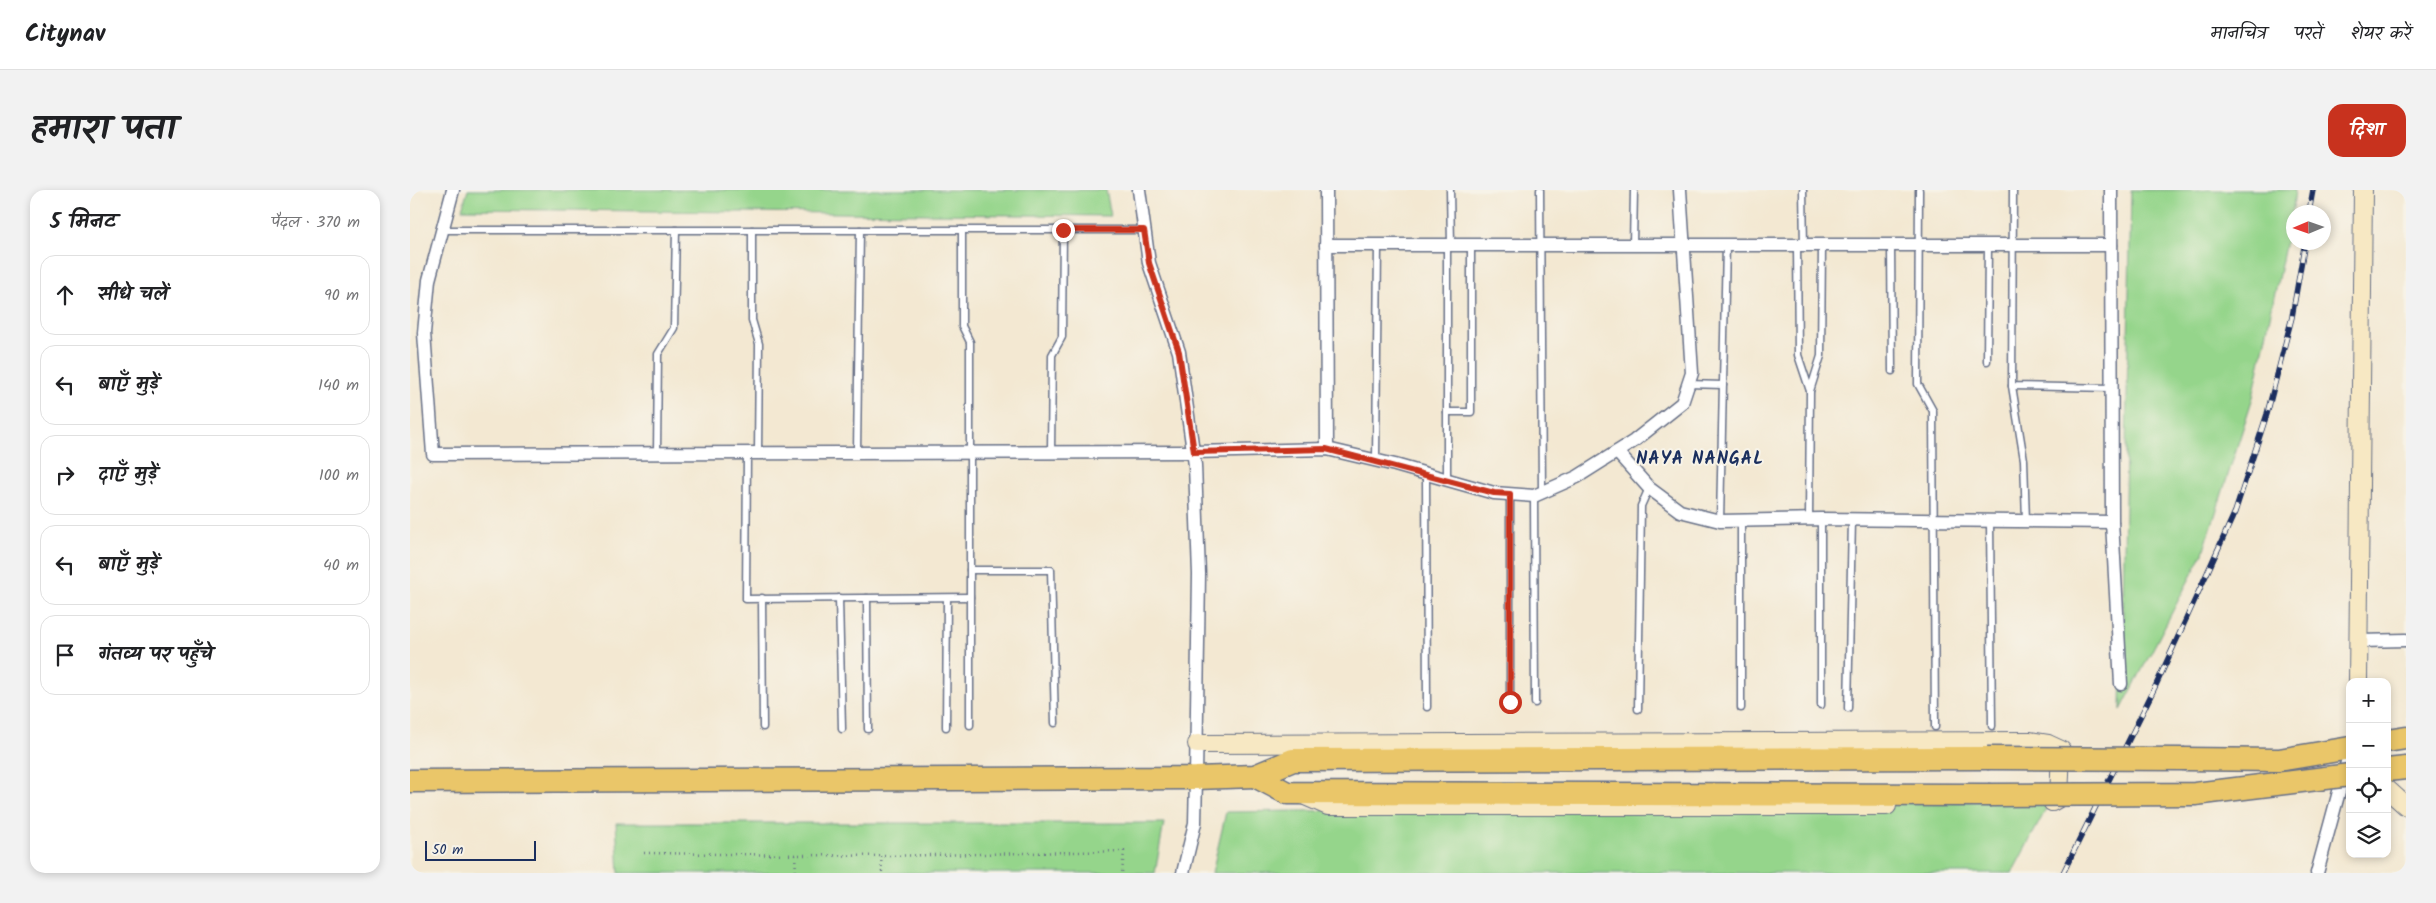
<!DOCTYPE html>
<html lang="hi">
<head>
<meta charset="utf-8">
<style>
  :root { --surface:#fff; --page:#f2f2f2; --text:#202124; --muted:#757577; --line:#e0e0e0; --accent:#c8321e }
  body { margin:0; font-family:Kalam,"Playpen Sans Deva",sans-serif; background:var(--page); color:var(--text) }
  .controls { position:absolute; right:15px; bottom:15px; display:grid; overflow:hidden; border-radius:10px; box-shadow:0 2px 8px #0003 }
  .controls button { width:45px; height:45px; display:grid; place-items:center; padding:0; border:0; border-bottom:1px solid var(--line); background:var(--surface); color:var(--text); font:25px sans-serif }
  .compass { position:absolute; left:1876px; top:15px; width:45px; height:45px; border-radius:50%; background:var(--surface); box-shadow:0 2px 8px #0003; rotate:268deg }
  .scale { position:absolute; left:15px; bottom:12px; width:111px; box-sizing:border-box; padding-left:5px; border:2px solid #1b2f5e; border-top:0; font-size:14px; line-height:18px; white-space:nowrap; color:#1b2f5e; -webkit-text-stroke:4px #f7f3e8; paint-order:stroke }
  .stop { position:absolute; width:15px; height:15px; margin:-11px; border:4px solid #c8321e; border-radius:50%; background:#fff }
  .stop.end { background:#c8321e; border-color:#fff; box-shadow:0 1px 5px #0008 }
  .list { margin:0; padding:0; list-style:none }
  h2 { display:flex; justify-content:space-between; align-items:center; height:65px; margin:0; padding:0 20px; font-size:21px }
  h2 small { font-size:16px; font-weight:400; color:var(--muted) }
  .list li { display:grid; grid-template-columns:32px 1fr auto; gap:15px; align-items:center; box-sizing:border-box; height:80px; margin:0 10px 10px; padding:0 10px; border:1px solid var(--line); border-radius:15px }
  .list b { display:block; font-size:19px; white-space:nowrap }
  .list em { font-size:16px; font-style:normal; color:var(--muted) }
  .icon { flex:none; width:28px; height:28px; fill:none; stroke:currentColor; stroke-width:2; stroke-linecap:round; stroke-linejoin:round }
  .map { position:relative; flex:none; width:1996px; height:683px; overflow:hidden; border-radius:15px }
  header { display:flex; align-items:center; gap:30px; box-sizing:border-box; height:70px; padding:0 25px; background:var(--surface); border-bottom:1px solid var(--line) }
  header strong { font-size:24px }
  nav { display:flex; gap:28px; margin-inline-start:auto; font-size:18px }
  .intro { display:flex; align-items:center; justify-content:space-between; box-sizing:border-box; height:120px; padding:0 30px }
  h1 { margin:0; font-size:35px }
  .button { padding:12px 22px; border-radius:15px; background:var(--accent); color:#fff; font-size:18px; font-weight:700 }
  main { display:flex; gap:30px; padding:0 30px }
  aside { flex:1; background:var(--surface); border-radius:15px; box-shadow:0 2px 8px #0003 }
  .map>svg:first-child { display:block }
  .green { fill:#95d58b; stroke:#588274 }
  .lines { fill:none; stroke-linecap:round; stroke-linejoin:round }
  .lane-casing { stroke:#677087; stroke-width:9 }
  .street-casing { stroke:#677087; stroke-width:15 }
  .secondary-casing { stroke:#677087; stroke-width:20 }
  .highway-casing { stroke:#677087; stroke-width:25 }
  .path { stroke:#677087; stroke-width:2.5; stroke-dasharray:1 4; stroke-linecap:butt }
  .lane { stroke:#fff; stroke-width:6 }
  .street { stroke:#fff; stroke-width:12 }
  .secondary { stroke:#f7e8c3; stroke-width:18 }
  .highway { stroke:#eac669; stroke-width:22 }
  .rail-casing { stroke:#1b2f5e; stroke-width:5.5 }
  .rail { stroke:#f7f3e8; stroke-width:4; stroke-dasharray:11; stroke-linecap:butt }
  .highway-bridge-casing { stroke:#677087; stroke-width:25; stroke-linecap:butt }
  .highway-bridge { stroke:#eac669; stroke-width:22 }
  .route { stroke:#c8321e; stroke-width:6 }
  .labels { text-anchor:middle; stroke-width:4; stroke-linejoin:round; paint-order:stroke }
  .district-label { font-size:18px; font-weight:bold; letter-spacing:1px; fill:#1b2f5e; stroke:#f7f3e8 }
</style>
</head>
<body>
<header>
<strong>Citynav</strong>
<nav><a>मानचित्र</a><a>परतें</a><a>शेयर करें</a></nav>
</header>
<div class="intro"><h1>हमारा पता</h1><a class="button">दिशा</a></div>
<main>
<aside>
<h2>5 मिनट<small>पैदल · 370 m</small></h2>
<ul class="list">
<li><svg class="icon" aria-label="ahead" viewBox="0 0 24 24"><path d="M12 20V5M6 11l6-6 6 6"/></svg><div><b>सीधे चलें</b></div><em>90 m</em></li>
<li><svg class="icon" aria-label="left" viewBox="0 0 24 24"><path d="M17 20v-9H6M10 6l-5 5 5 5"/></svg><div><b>बाएँ मुड़ें</b></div><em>140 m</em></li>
<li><svg class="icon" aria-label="right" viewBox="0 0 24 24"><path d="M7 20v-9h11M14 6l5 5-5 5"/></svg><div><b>दाएँ मुड़ें</b></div><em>100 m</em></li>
<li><svg class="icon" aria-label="left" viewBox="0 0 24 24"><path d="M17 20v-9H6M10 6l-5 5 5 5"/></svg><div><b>बाएँ मुड़ें</b></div><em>40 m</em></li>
<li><svg class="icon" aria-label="arrive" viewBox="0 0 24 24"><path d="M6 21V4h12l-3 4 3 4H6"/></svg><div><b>गंतव्य पर पहुँचे</b></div></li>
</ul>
</aside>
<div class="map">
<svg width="1996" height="683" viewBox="0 0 1996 683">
  <rect width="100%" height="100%" fill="#f7f3e8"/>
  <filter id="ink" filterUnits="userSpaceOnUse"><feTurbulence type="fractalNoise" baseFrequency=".02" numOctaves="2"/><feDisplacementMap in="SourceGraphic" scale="10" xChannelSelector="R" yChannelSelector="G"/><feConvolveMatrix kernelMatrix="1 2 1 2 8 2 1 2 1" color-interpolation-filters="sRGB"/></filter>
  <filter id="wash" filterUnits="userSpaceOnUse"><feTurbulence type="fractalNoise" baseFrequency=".0096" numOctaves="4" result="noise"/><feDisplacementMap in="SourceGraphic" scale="20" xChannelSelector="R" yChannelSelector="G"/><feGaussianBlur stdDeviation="1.12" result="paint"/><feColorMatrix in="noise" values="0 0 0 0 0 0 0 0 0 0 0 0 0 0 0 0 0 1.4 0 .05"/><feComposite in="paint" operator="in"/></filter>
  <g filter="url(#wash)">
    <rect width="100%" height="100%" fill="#f3e8d2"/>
    <g class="green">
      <polygon points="58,0 696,0 701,26 52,19"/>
      <polygon points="1721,0 1885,0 1883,18 1843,207 1793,363 1711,520"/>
      <polygon points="1641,610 1602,683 802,683 816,622"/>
      <polygon points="206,633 754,633 745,683 209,683"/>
    </g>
  </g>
  <g filter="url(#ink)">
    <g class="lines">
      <defs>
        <g id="lane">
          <polyline points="1040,0 1041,55"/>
          <polyline points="1130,0 1132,302"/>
          <polyline points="1393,0 1394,56"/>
          <polyline points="1509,0 1508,194 1523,221 1525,537"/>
          <polyline points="1603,0 1602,196 1702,198"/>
          <polyline points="32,40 734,40"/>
          <polyline points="342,40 342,130 349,154 348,263"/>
          <polyline points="552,40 552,136 560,152 560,535"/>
          <polyline points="1223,55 1224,0"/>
          <polyline points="1387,55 1388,165 1400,201 1399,330"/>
          <polyline points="1481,55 1482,181"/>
          <polyline points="1577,171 1578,55"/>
          <polyline points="1278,194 1313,195"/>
          <polyline points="1602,196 1614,270 1616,331"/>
          <polyline points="1400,201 1411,166 1412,56"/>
          <polyline points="1037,222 1061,222 1061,55"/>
          <polyline points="447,262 450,40"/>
          <polyline points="641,262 642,165 652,147 653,40"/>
          <polyline points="247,263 248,164 264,138 266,40"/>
          <polyline points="337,263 336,409 560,407"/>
          <polyline points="966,271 968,55"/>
          <polyline points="1016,284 1017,517"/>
          <polyline points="1037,290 1037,55"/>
          <polyline points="1124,306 1125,513"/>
          <polyline points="1411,329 1411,515"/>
          <polyline points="1310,331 1316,55"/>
          <polyline points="1331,331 1331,518"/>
          <polyline points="1580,332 1582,536"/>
          <polyline points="560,380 641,380 645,533"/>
          <polyline points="352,408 353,537"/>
          <polyline points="429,408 432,539"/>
          <polyline points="457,408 458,539"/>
          <polyline points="1100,512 1100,304"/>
          <polyline points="1438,518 1442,330"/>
          <polyline points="1228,519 1231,316 1239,298"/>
          <polyline points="536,537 537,408"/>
        </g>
        <g id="street">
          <polyline points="43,0 19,90 14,143 23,264 784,262 917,259 985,275 1084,303 1124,306 1167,287 1224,251 1272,213 1282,183 1270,0"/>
          <polyline points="729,0 739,73 769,162 785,275 789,384 786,588 785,633 773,683"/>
          <polyline points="916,0 917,259"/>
          <polyline points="1701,0 1702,332 1711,494"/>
          <polyline points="916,55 1701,55"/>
          <polyline points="1207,262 1239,298 1270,321 1310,331 1411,329 1702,332"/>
          <polyline points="1949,451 1996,450"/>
          <polyline points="1907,683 1940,561"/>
        </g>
        <g id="secondary">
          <polyline points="1948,492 1953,0"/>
          <polyline points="787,554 1619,551 1638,554 1651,560 1649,608 1642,612"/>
          <polyline points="1977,599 1996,616"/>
          <polyline points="893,605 918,616 1477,616"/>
        </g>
        <g id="highway">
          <polyline points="1977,551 1996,548"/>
          <polyline points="1775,569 1869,570 1940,558"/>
          <polyline points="1977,580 1996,578"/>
          <polyline points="845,586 877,603 1578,605"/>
          <polyline points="0,591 786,588 845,586 883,570 1577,568"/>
        </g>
      </defs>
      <use href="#lane" class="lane-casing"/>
      <use href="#street" class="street-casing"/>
      <use href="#secondary" class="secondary-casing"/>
      <use href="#highway" class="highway-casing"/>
      <g class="path">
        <polyline points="234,663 475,666 714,661 712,683"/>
        <polyline points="385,665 386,683"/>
        <polyline points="471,666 472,683"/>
      </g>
      <use href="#lane" class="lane"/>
      <use href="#street" class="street"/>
      <use href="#secondary" class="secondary"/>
      <use href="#highway" class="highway"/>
      <defs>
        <g id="rail">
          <polyline points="1899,22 1903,0"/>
          <polyline points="1653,683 1746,495 1825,322 1857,224 1882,127 1895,52"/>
        </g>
      </defs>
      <use href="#rail" class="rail-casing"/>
      <use href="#rail" class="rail"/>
      <defs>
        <g id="highway-bridge">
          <polyline points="1577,568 1775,569"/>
          <polyline points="1578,605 1785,604 1940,585"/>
        </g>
      </defs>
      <use href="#highway-bridge" class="highway-bridge-casing"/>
      <use href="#highway-bridge" class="highway-bridge"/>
    </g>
  </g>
  <g class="lines" filter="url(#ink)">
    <polyline class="route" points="653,40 734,40 739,73 769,162 784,262 916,259 1084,303 1100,304 1100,512"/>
  </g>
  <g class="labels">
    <g class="district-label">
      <text x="1290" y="274">NAYA NANGAL</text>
    </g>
  </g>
</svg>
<div class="controls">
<button>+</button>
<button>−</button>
<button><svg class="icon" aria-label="locate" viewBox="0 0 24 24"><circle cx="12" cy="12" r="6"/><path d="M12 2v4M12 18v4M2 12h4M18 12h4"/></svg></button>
<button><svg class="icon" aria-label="layers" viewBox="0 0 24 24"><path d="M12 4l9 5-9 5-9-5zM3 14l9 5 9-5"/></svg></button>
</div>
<svg class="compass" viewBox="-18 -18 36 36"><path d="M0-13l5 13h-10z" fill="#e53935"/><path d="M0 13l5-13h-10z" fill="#757577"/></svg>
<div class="scale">50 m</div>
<div class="stop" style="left:1100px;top:512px"></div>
<div class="stop end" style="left:653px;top:40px"></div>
</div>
</main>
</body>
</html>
